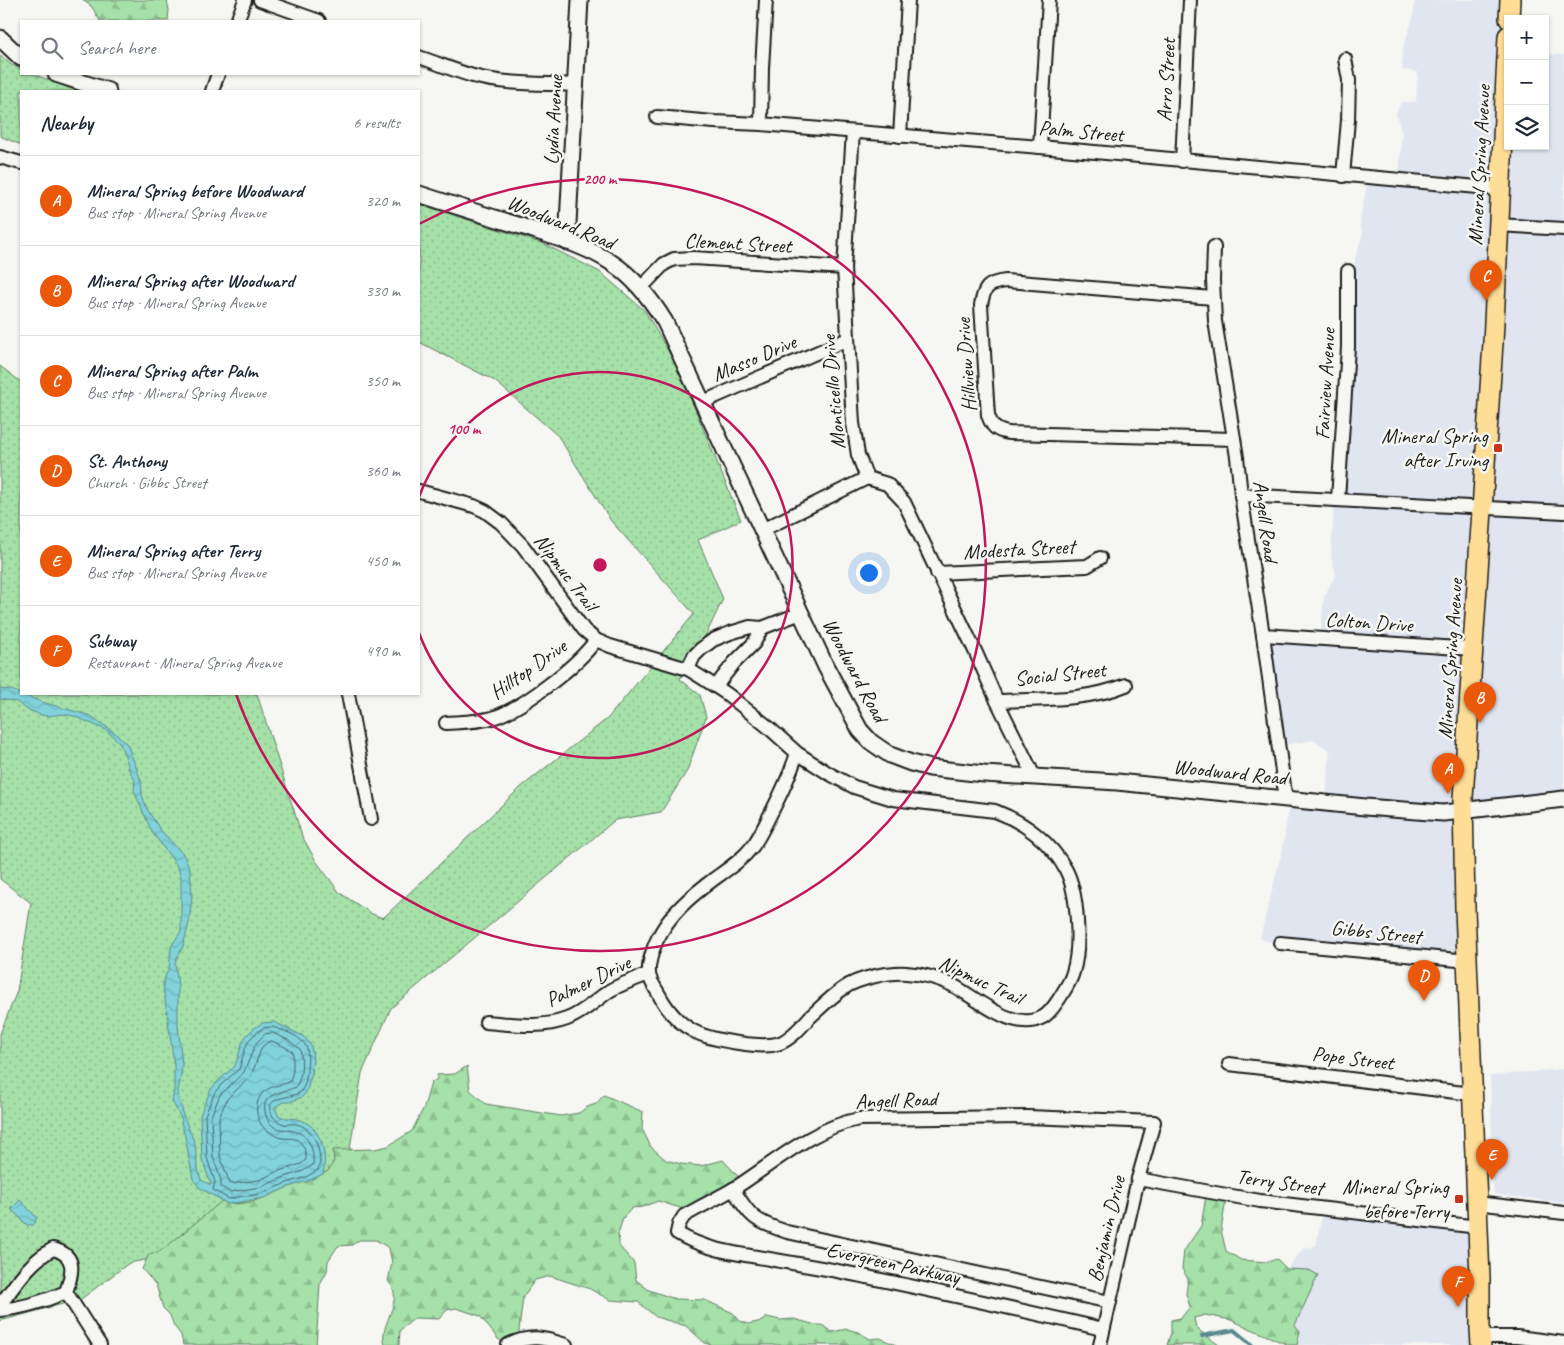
<!DOCTYPE html>
<html lang="en">
<head>
<meta charset="utf-8">
<style>
  :root { --surface:#fff; --page:#f2f2f3; --text:#1f2937; --muted:#747a83; --line:#e0e1e3; --accent:#ea580c }
  body { margin:0; font-family:Caveat,sans-serif; background:var(--page); color:var(--text) }
  .controls { position:absolute; right:15px; top:15px; display:grid; overflow:hidden; border-radius:0px; box-shadow:0 1px 4px #0004 }
  .controls button { width:45px; height:45px; display:grid; place-items:center; padding:0; border:0; border-bottom:1px solid var(--line); background:var(--surface); color:var(--text); font:25px sans-serif }
  .you { position:absolute; left:868px; top:572px; width:18px; height:18px; margin:-12px; border:4px solid #fff; border-radius:50%; background:#1a73e8; box-shadow:0 0 0 8px #1a73e833 }
  .badge { display:grid; place-items:center; width:32px; height:32px; border-radius:50%; background:var(--accent); color:#fff; font-size:16px; font-weight:700 }
  .pin { position:absolute; translate:-50% -41px; filter:drop-shadow(0 1px 2px #0008) }
  .pin::after { content:''; position:absolute; top:26px; width:18px; height:15px; background:inherit; clip-path:polygon(0 0,100% 0,50% 100%) }
  .list { margin:0; padding:0; list-style:none }
  h2 { display:flex; justify-content:space-between; align-items:center; height:65px; margin:0; padding:0 20px; font-size:21px }
  h2 small { font-size:16px; font-weight:400; color:var(--muted) }
  .list li { display:grid; grid-template-columns:32px 1fr auto; gap:15px; align-items:center; box-sizing:border-box; height:90px; padding:0 20px; border-top:1px solid var(--line) }
  .list b { display:block; font-size:19px; white-space:nowrap }
  .list p { margin:0; font-size:16px; white-space:nowrap; color:var(--muted) }
  .list em { font-size:16px; font-style:normal; color:var(--muted) }
  .icon { flex:none; width:28px; height:28px; fill:none; stroke:currentColor; stroke-width:2; stroke-linecap:round; stroke-linejoin:round }
  .map { position:relative; flex:none; width:1564px; height:1345px; overflow:hidden }
  .search { position:absolute; background:var(--surface); box-shadow:0 1px 4px #0004; left:20px; top:20px; width:400px; height:55px; display:flex; align-items:center; gap:12px; box-sizing:border-box; padding:0 18px; border-radius:0px; color:var(--muted); font-size:19px }
  .panel { position:absolute; background:var(--surface); box-shadow:0 1px 4px #0004; left:20px; top:90px; width:400px; height:605px; border-radius:0px }
  .map>svg:first-child { display:block }
  .built { fill:#e0e5f0 }
  .grass { fill:url(#grass-dots); stroke:#607e62 }
  .forest { fill:url(#forest-firs); stroke:#607e62 }
  .water { fill:url(#water-waves); stroke:#59898f }
  .lines { fill:none; stroke-linecap:round; stroke-linejoin:round }
  .shore { stroke:#446568; stroke-width:1 }
  .stream { stroke:#59898f; stroke-width:4 }
  .minor-casing { stroke:#1c1c1c; stroke-width:16 }
  .tertiary-casing { stroke:#1c1c1c; stroke-width:19 }
  .primary-casing { stroke:#1c1c1c; stroke-width:22 }
  .minor { stroke:#f6f6f2; stroke-width:12 }
  .tertiary { stroke:#f6f6f2; stroke-width:15 }
  .primary { stroke:#fedd96; stroke-width:19 }
  .ring { fill:none; stroke:#c2185b; stroke-width:2.5 }
  .poi-dot { fill:#c8321e; stroke:#f6f6f2; stroke-width:2 }
  .labels { text-anchor:middle; stroke-width:5; stroke-linejoin:round; paint-order:stroke }
  .street-label { font-size:21px; fill:#1c1c1c; stroke:#f6f6f2 }
  .poi-label { font-size:21px; fill:#1c1c1c; stroke:#f6f6f2; text-anchor:end }
  .centre { fill:#c2185b; stroke:#f6f6f2; stroke-width:2.5 }
  .ring-label { font-size:15px; text-anchor:middle; font-weight:bold; fill:#c2185b; stroke:#f6f6f2; stroke-width:5; stroke-linejoin:round; paint-order:stroke }
</style>
</head>
<body>
<div class="map">
<svg width="1564" height="1345" viewBox="0 0 1564 1345">
  <defs>
    <pattern id="grass-dots" width="8" height="8" patternUnits="userSpaceOnUse" patternTransform="scale(1.25)"><rect width="8" height="8" fill="#a5e1a8"/><path d="M2 2h.1M6 6h.1" fill="none" stroke="#8dc090" stroke-width="1.8" stroke-linecap="round"/></pattern>
    <pattern id="forest-firs" width="22" height="20" patternUnits="userSpaceOnUse" patternTransform="scale(1.25)"><rect width="22" height="20" fill="#a5e1a8"/><path d="M5 1l3.5 6h-7zM16 11l3.5 6h-7z" fill="#8dc090"/></pattern>
    <pattern id="water-waves" width="16" height="10" patternUnits="userSpaceOnUse" patternTransform="scale(1.25)"><rect width="16" height="10" fill="#81d2db"/><path d="M0 5q4-4 8 0t8 0" fill="none" stroke="#6fb4bb"/></pattern>
  </defs>
  <rect width="100%" height="100%" fill="#f6f6f2"/>
  <filter id="ink" filterUnits="userSpaceOnUse"><feTurbulence type="fractalNoise" baseFrequency=".02" numOctaves="2"/><feDisplacementMap in="SourceGraphic" scale="10" xChannelSelector="R" yChannelSelector="G"/><feConvolveMatrix kernelMatrix="1 2 1 2 8 2 1 2 1" color-interpolation-filters="sRGB"/></filter>
  <g filter="url(#ink)">
    <g class="built">
      <polygon points="1415,0 1516,0 1508,19 1508,146 1545,146 1545,54 1564,55 1564,801 1471,812 1473,956 1411,958 1266,941 1260,938 1283,847 1290,799 1326,800 1330,750 1313,740 1283,745 1266,640 1320,639 1324,597 1336,574 1331,557 1334,502 1348,388 1355,259 1363,233 1360,226 1361,215 1368,180 1399,178 1402,133 1396,114 1401,102 1416,102 1418,72 1402,70 1403,48 1413,18"/>
      <polygon points="1564,1069 1564,1203 1494,1194 1490,1076"/>
      <polygon points="1323,1210 1475,1228 1488,1336 1550,1345 1297,1345 1300,1331 1295,1326 1318,1275 1287,1269 1303,1249 1316,1246"/>
    </g>
    <g class="grass">
      <polygon points="0,55 10,64 21,69 21,74 33,74 77,91 21,91 21,145 0,136"/>
      <polygon points="419,204 544,244 600,272 645,311 678,368 741,520 698,540 723,599 703,641 680,679 700,695 706,717 687,771 661,812 615,820 391,1008 362,1073 347,1167 196,1250 129,1263 81,1299 0,1321 0,1034 17,991 31,903 0,879 0,366 21,382 21,694 257,694 302,836 316,861 340,893 372,914 383,918 520,788 608,718 694,614 611,521 558,436 495,381 419,342"/>
    </g>
    <g class="forest">
      <polygon points="83,0 167,0 169,10 168,21 100,21 92,7"/>
      <path d="M 467,1066 L 470,1090 L 486,1104 L 561,1116 L 579,1113 L 587,1107 L 596,1104 L 604,1095 L 643,1112 L 642,1129 L 651,1147 L 666,1160 L 681,1164 L 701,1166 L 723,1160 L 746,1185 L 696,1213 L 658,1201 L 642,1207 L 632,1208 L 623,1218 L 618,1234 L 619,1246 L 634,1263 L 636,1280 L 649,1290 L 675,1299 L 705,1300 L 733,1313 L 740,1321 L 748,1324 L 762,1321 L 767,1317 L 780,1320 L 794,1319 L 816,1325 L 822,1325 L 832,1332 L 847,1329 L 858,1332 L 870,1339 L 880,1338 L 896,1345 L 711,1345 L 705,1343 L 686,1326 L 656,1317 L 638,1302 L 610,1300 L 590,1289 L 550,1276 L 535,1280 L 523,1297 L 519,1330 L 521,1344 L 506,1345 L 498,1339 L 480,1316 L 456,1308 L 447,1310 L 439,1319 L 415,1318 L 400,1330 L 399,1345 L 385,1345 C 384,1341 383,1337 384,1333 C 387,1315 403,1297 388,1281 L 392,1263 L 389,1248 L 376,1240 L 359,1240 L 352,1245 L 338,1246 L 328,1261 L 327,1271 L 320,1284 L 316,1345 L 183,1345 L 181,1335 L 174,1326 L 170,1315 L 163,1308 L 156,1285 L 142,1269 L 149,1254 L 157,1253 L 166,1247 L 227,1197 L 235,1204 L 252,1202 L 328,1171 L 334,1161 L 333,1150 L 375,1149 L 388,1146 L 412,1131 L 424,1107 L 431,1083 L 437,1079 L 437,1075 L 455,1074 Z"/>
      <polygon points="1206,1196 1226,1200 1221,1230 1226,1251 1241,1260 1267,1262 1277,1259 1287,1269 1309,1270 1318,1275 1295,1325 1300,1331 1297,1345 1288,1345 1231,1320 1205,1315 1194,1318 1196,1328 1219,1345 1167,1345 1171,1333 1171,1320 1181,1318 1190,1307 1186,1294 1188,1279 1182,1269 1184,1251 1201,1226"/>
    </g>
    <g class="water">
      <path d="M 0,689 L 11,690 L 42,702 L 91,716 L 115,733 L 127,744 L 135,764 L 141,781 L 142,795 L 147,809 L 161,831 L 183,854 L 190,868 L 192,896 L 189,923 L 183,946 L 175,963 L 178,986 L 178,1025 L 182,1065 L 181,1075 L 178,1091 L 179,1101 L 183,1111 L 182,1112 L 195,1144 L 197,1165 L 201,1180 L 211,1185 L 202,1159 L 200,1115 L 211,1089 L 219,1080 L 235,1066 L 242,1044 L 246,1036 L 253,1029 L 262,1023 L 274,1022 L 303,1036 L 311,1045 L 313,1059 L 312,1073 L 306,1093 L 302,1097 L 290,1102 L 283,1102 L 275,1107 L 278,1115 C 287,1120 288,1117 297,1119 C 321,1124 328,1153 323,1174 L 308,1181 L 286,1188 L 264,1198 L 228,1204 L 200,1188 L 193,1179 L 185,1136 L 181,1123 L 182,1120 L 172,1101 L 174,1091 L 174,1064 L 163,985 L 166,974 L 169,969 L 171,947 L 181,931 L 181,877 L 178,868 L 172,859 L 152,832 L 137,798 L 134,790 L 135,780 L 129,770 L 126,758 L 119,742 L 106,730 L 74,716 L 62,714 L 49,716 L 41,715 L 24,708 L 17,702 L 0,699 Z"/>
      <polygon points="20,1200 37,1218 35,1220 36,1222 32,1226 30,1224 28,1226 11,1209"/>
    </g>
    <g class="lines">
      <g class="shore">
        <path d="M 272,1027 C 283,1030 304,1037 307,1049 C 308,1055 308,1062 307,1068 C 307,1075 306,1084 302,1090 C 296,1099 270,1095 270,1108 C 271,1116 276,1122 284,1124 C 288,1125 292,1123 296,1124 C 308,1126 315,1137 318,1148 C 320,1156 321,1163 318,1170 L 306,1177 L 284,1184 L 263,1193 L 248,1196 L 243,1196 L 229,1199 L 213,1190 L 215,1182 L 207,1158 L 205,1115 L 215,1092 L 222,1084 L 239,1069 L 246,1046 L 250,1039 L 256,1033 L 263,1028 Z"/>
        <path d="M 273,1033 L 288,1040 L 300,1049 C 303,1062 302,1076 296,1087 C 285,1092 261,1093 265,1111 C 270,1138 290,1124 304,1136 C 312,1143 314,1155 313,1165 L 303,1171 L 282,1178 L 261,1187 L 230,1192 L 221,1187 L 221,1180 L 213,1157 L 211,1116 L 220,1095 L 244,1072 L 256,1043 L 265,1034 Z"/>
        <path d="M 272,1041 L 285,1047 L 293,1052 L 293,1070 L 290,1082 C 282,1085 273,1085 265,1091 C 253,1100 255,1120 265,1129 C 269,1132 274,1135 278,1137 C 286,1140 294,1136 300,1142 C 305,1147 306,1154 306,1160 L 301,1164 L 279,1171 L 259,1180 L 230,1184 L 220,1156 L 219,1117 L 227,1099 L 251,1076 L 262,1047 L 268,1042 Z"/>
      </g>
      <polyline class="stream" points="1202,1336 1234,1330 1252,1345"/>
      <defs>
        <g id="minor">
          <polyline points="260,0 319,21"/>
          <polyline points="237,21 245,0"/>
          <path d="M 419,57 C 437,63 455,71 473,76 C 506,85 543,83 577,85"/>
          <polyline points="212,91 218,74"/>
          <polyline points="657,117 714,122 761,124 1040,147 1500,189"/>
          <polyline points="761,124 762,68 766,0"/>
          <polyline points="853,132 844,268 853,423 858,455 867,478"/>
          <polyline points="900,136 908,0"/>
          <polyline points="1040,147 1049,0"/>
          <polyline points="0,157 21,163"/>
          <polyline points="1182,161 1190,0"/>
          <polyline points="1343,176 1348,120 1349,80 1345,59"/>
          <polyline points="1498,225 1564,229"/>
          <polyline points="1214,247 1213,280 1215,321 1237,457 1241,495 1263,635 1286,800"/>
          <polyline points="641,288 664,264 674,259 694,258 844,268"/>
          <path d="M 1213,298 L 1006,281 C 988,283 984,287 981,305 L 988,415 C 992,427 996,431 1009,433 L 1234,439"/>
          <polyline points="703,402 848,339"/>
          <polyline points="867,478 887,484 904,502 976,653 997,701 1034,776"/>
          <path d="M 419,491 L 474,506 L 485,511 L 501,523 L 523,546 L 584,630 L 596,640 L 610,646 L 688,669 L 704,679 L 727,694 L 767,726 L 797,753 L 828,773 L 854,787 L 893,799 L 995,811 C 1024,822 1051,842 1066,870 C 1078,893 1081,947 1073,972 C 1071,981 1064,991 1059,999 C 1055,1005 1050,1013 1043,1017 C 1014,1033 978,999 954,986 C 939,978 922,974 906,973 C 889,972 858,978 844,988 C 832,996 821,1007 810,1017 C 802,1026 792,1038 780,1043 C 769,1047 757,1045 746,1044 C 703,1039 678,1032 657,991 C 654,986 649,979 649,973 C 648,964 653,948 657,940 C 670,913 691,896 714,879 C 728,869 742,860 752,847 C 759,838 764,827 769,817 C 780,796 790,776 797,753"/>
          <polyline points="1241,495 1564,512"/>
          <polyline points="1338,499 1348,347 1348,271"/>
          <polyline points="762,530 867,478"/>
          <polyline points="937,573 1087,566 1100,558"/>
          <polyline points="1263,635 1473,649"/>
          <polyline points="688,669 694,656 701,649 713,640 730,633 750,627 762,628 801,613"/>
          <polyline points="716,686 734,663 754,643 762,628"/>
          <polyline points="348,694 371,819"/>
          <path d="M 997,701 C 1040,699 1086,701 1126,685"/>
          <path d="M 446,723 C 461,722 477,722 492,718 C 522,709 577,666 596,640"/>
          <polyline points="1280,943 1468,961"/>
          <path d="M 486,1022 C 513,1024 540,1029 567,1019 C 583,1013 595,1001 609,991 C 621,984 635,979 649,974"/>
          <polyline points="1229,1064 1472,1094"/>
          <polyline points="1138,1179 1260,1201 1478,1227"/>
          <path d="M 733,1189 C 751,1218 754,1221 787,1232 L 1110,1302"/>
          <polyline points="1476,1203 1564,1213"/>
          <polyline points="66,1292 100,1345"/>
          <path d="M 0,1305 C 16,1284 29,1262 53,1249 C 77,1255 73,1272 66,1292 C 45,1301 23,1308 0,1310"/>
          <polyline points="1481,1337 1517,1337 1564,1343"/>
          <path d="M 508,1345 C 530,1334 544,1338 566,1345"/>
          <path d="M 1100,1345 L 1138,1179 L 1154,1122 L 1028,1117 L 859,1119 C 813,1128 774,1163 735,1188 C 718,1198 701,1206 684,1216 L 679,1224 L 677,1233 C 706,1251 741,1254 775,1260 C 793,1263 810,1266 827,1269 C 920,1287 1011,1308 1103,1329"/>
        </g>
        <g id="tertiary">
          <polyline points="0,38 21,58"/>
          <polyline points="56,74 108,91"/>
          <path d="M 419,194 C 453,205 487,216 521,226 C 551,236 585,245 612,263 C 635,278 651,299 665,322 L 826,667 L 860,730 L 871,742 L 890,755 L 911,763 L 930,768 L 984,774 L 1117,782 L 1365,807 L 1443,813 L 1463,811"/>
          <polyline points="567,242 580,0"/>
          <polyline points="1469,810 1564,799"/>
        </g>
        <g id="primary">
          <polyline points="1509,19 1510,0"/>
          <polyline points="1481,1345 1480,1329 1480,1278 1465,909 1463,798 1493,343 1508,36"/>
        </g>
      </defs>
      <use href="#minor" class="minor-casing"/>
      <use href="#tertiary" class="tertiary-casing"/>
      <use href="#primary" class="primary-casing"/>
      <use href="#minor" class="minor"/>
      <use href="#tertiary" class="tertiary"/>
      <use href="#primary" class="primary"/>
    </g>
  </g>
  <g class="ring">
    <path d="M419 497A193 193 0 1 1 419 633"/>
    <path d="M419 224A386 386 0 1 1 236 694"/>
  </g>
  <g class="poi-dot">
    <rect x="1493" y="443" width="10" height="10" rx="2.5"/>
    <rect x="1454" y="1194" width="10" height="10" rx="2.5"/>
  </g>
  <g class="labels">
    <g class="street-label">
      <text transform="translate(1166 80) rotate(-87)" y="7">Arro Street</text>
      <text transform="translate(553 120) rotate(-87)" y="7">Lydia Avenue</text>
      <text transform="translate(1081 131) rotate(5)" y="7">Palm Street</text>
      <text transform="translate(1479 165) rotate(-87)" y="7">Mineral Spring Avenue</text>
      <text transform="translate(561 222) rotate(22)" y="7">Woodward Road</text>
      <text transform="translate(738 243) rotate(3)" y="7">Clement Street</text>
      <text transform="translate(754 358) rotate(-23)" y="7">Masso Drive</text>
      <text transform="translate(966 365) rotate(-94)" y="7">Hillview Drive</text>
      <text transform="translate(1325 384) rotate(-87)" y="7">Fairview Avenue</text>
      <text transform="translate(833 392) rotate(-95)" y="7">Monticello Drive</text>
      <text transform="translate(1266 521) rotate(82)" y="7">Angell Road</text>
      <text transform="translate(1019 549) rotate(-3)" y="7">Modesta Street</text>
      <text transform="translate(566 572) rotate(53)" y="7">Nipmuc Trail</text>
      <text transform="translate(1369 622) rotate(4)" y="7">Colton Drive</text>
      <text transform="translate(1450 659) rotate(-86)" y="7">Mineral Spring Avenue</text>
      <text transform="translate(528 669) rotate(-35)" y="7">Hilltop Drive</text>
      <text transform="translate(855 670) rotate(62)" y="7">Woodward Road</text>
      <text transform="translate(1060 674) rotate(-6)" y="7">Social Street</text>
      <text transform="translate(1230 772) rotate(6)" y="7">Woodward Road</text>
      <text transform="translate(1376 932) rotate(6)" y="7">Gibbs Street</text>
      <text transform="translate(981 980) rotate(25)" y="7">Nipmuc Trail</text>
      <text transform="translate(588 981) rotate(-26)" y="7">Palmer Drive</text>
      <text transform="translate(1353 1058) rotate(7)" y="7">Pope Street</text>
      <text transform="translate(896 1100) rotate(-2)" y="7">Angell Road</text>
      <text transform="translate(1280 1182) rotate(8)" y="7">Terry Street</text>
      <text transform="translate(1106 1229) rotate(-77)" y="7">Benjamin Drive</text>
      <text transform="translate(893 1263) rotate(12)" y="7">Evergreen Parkway</text>
    </g>
    <g class="poi-label">
      <text x="1488" y="443">Mineral Spring<tspan x="1488" dy="24">after Irving</tspan></text>
      <text x="1449" y="1194">Mineral Spring<tspan x="1449" dy="24">before Terry</tspan></text>
    </g>
  </g>
  <circle cx="600" cy="565" r="8" class="centre"/>
  <g class="ring-label">
    <text x="600" y="184">200 m</text>
    <text x="464" y="434">100 m</text>
  </g>
</svg>
<div class="controls">
<button>+</button>
<button>−</button>
<button><svg class="icon" aria-label="layers" viewBox="0 0 24 24"><path d="M12 4l9 5-9 5-9-5zM3 14l9 5 9-5"/></svg></button>
</div>
<div class="you"></div>
<div class="pin badge" style="left:1448px;top:794px">A</div>
<div class="pin badge" style="left:1480px;top:723px">B</div>
<div class="pin badge" style="left:1486px;top:301px">C</div>
<div class="pin badge" style="left:1424px;top:1001px">D</div>
<div class="pin badge" style="left:1492px;top:1180px">E</div>
<div class="pin badge" style="left:1458px;top:1307px">F</div>
<div class="search"><svg class="icon" aria-label="search" viewBox="0 0 24 24"><circle cx="10" cy="10" r="6"/><path d="M15 15l6 6"/></svg>Search here</div>
<section class="panel">
<h2>Nearby<small>6 results</small></h2>
<ul class="list">
<li><span class="badge">A</span><div><b>Mineral Spring before Woodward</b><p>Bus stop · Mineral Spring Avenue</p></div><em>320 m</em></li>
<li><span class="badge">B</span><div><b>Mineral Spring after Woodward</b><p>Bus stop · Mineral Spring Avenue</p></div><em>330 m</em></li>
<li><span class="badge">C</span><div><b>Mineral Spring after Palm</b><p>Bus stop · Mineral Spring Avenue</p></div><em>350 m</em></li>
<li><span class="badge">D</span><div><b>St. Anthony</b><p>Church · Gibbs Street</p></div><em>360 m</em></li>
<li><span class="badge">E</span><div><b>Mineral Spring after Terry</b><p>Bus stop · Mineral Spring Avenue</p></div><em>450 m</em></li>
<li><span class="badge">F</span><div><b>Subway</b><p>Restaurant · Mineral Spring Avenue</p></div><em>490 m</em></li>
</ul>
</section>
</div>
</body>
</html>
